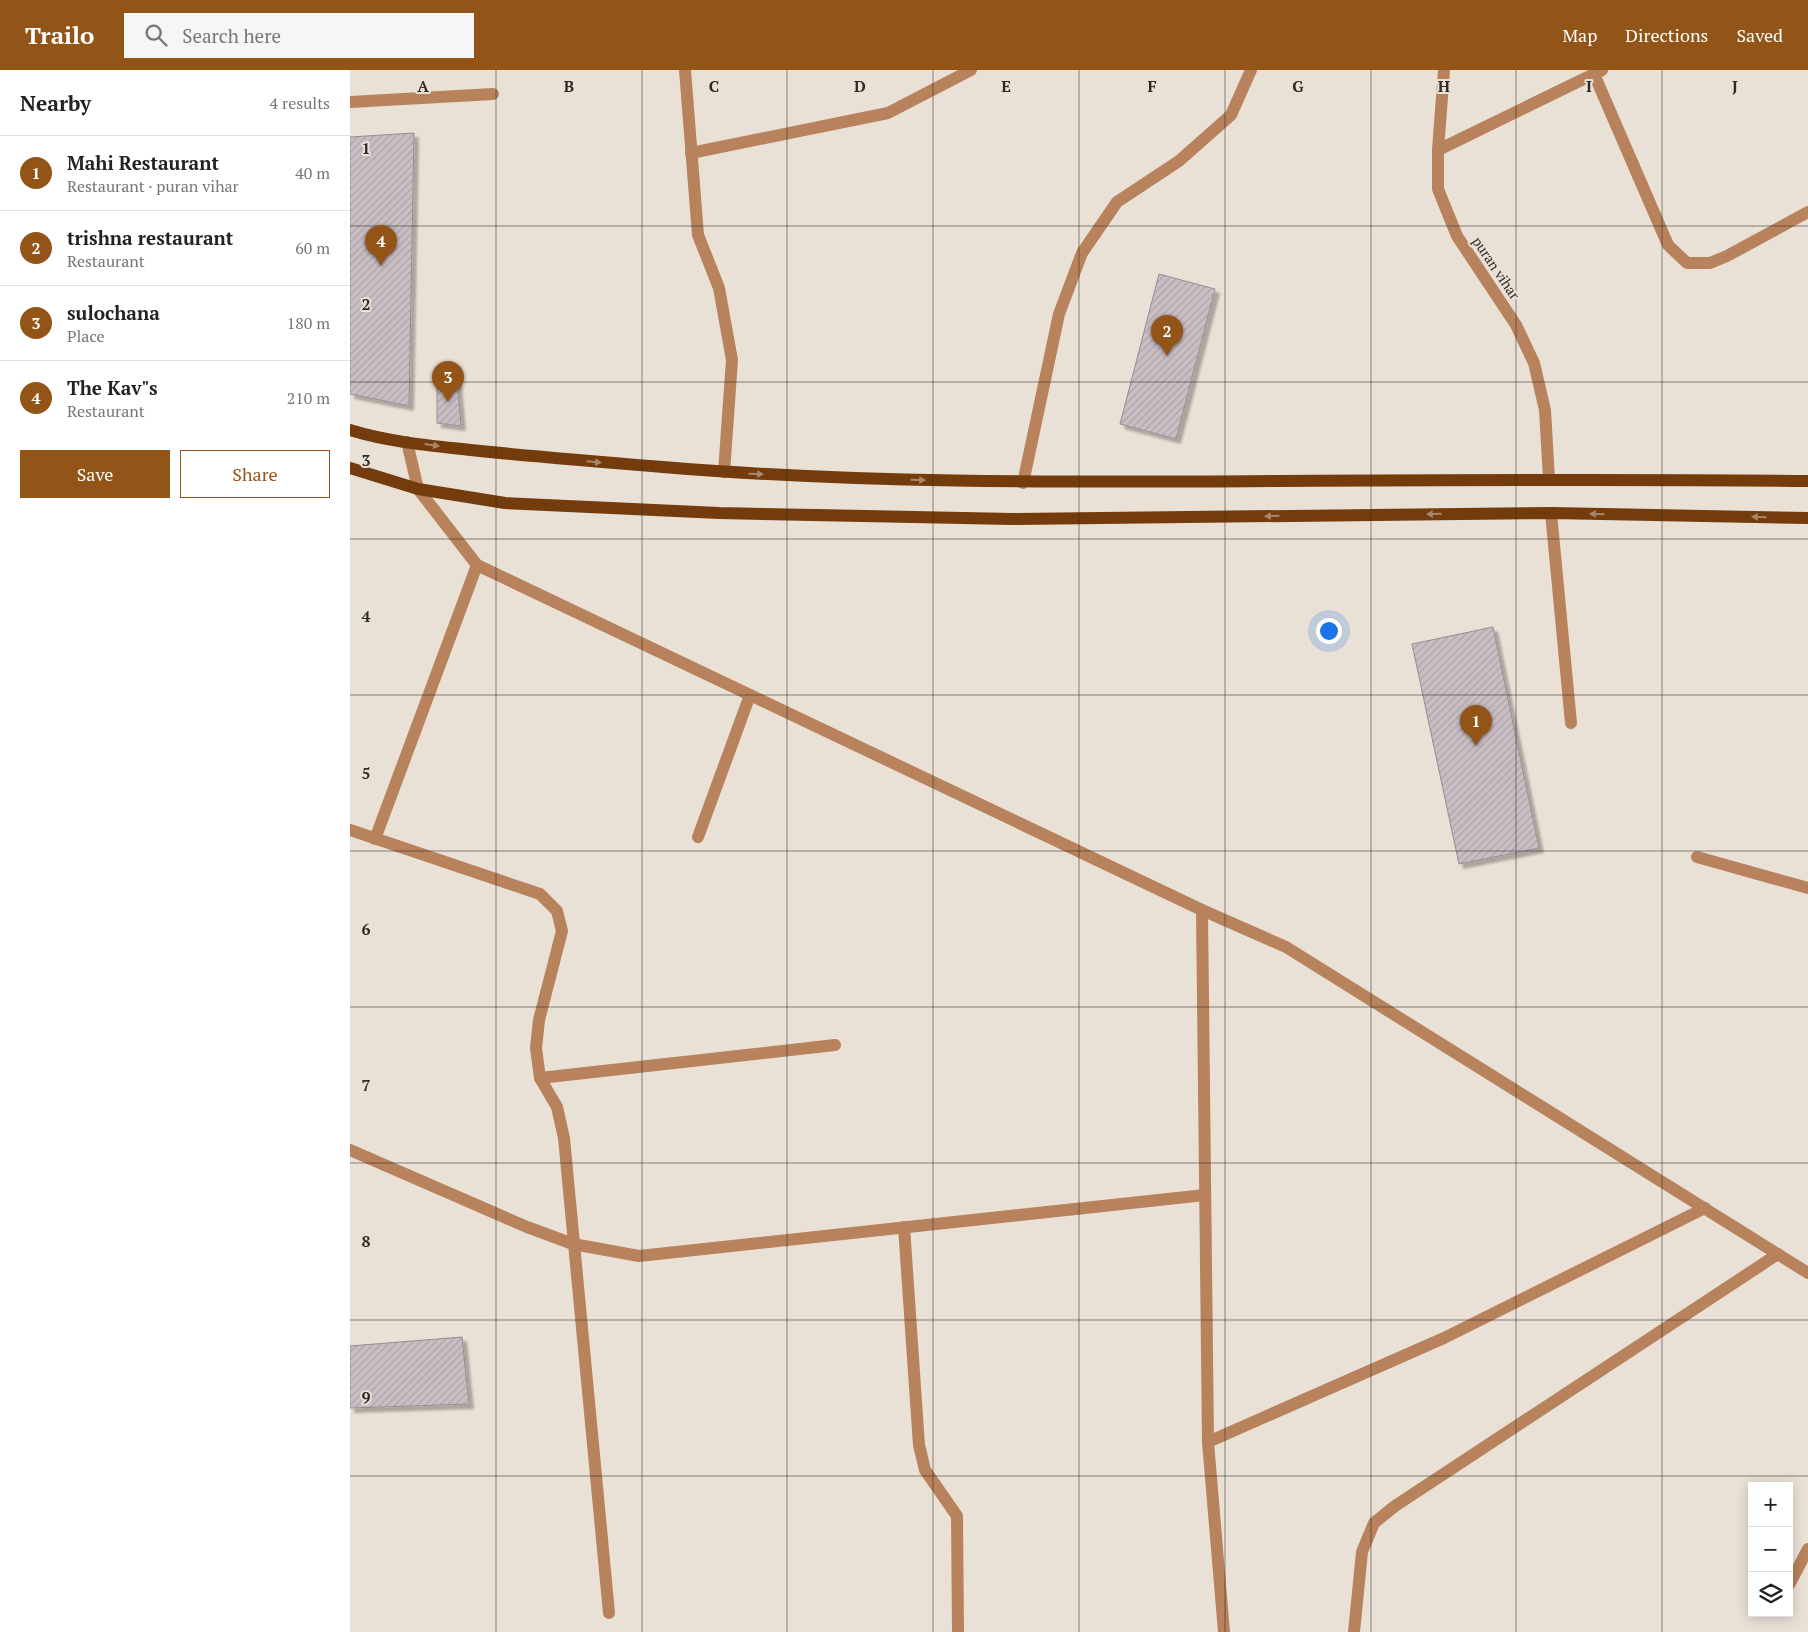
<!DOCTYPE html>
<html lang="en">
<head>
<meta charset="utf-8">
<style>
  :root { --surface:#fff; --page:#f6f6f6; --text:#222; --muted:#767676; --line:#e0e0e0; --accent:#925517 }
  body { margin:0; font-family:"PT Serif",serif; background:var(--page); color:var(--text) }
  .controls { position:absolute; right:15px; bottom:15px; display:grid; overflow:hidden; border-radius:0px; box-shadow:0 2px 12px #0003 }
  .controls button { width:45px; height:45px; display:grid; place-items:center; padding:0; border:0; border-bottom:1px solid var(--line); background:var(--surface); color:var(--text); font:25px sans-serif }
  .you { position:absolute; left:978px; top:560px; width:18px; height:18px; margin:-12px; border:4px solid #fff; border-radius:50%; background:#1a73e8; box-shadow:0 0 0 8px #1a73e833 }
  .badge { display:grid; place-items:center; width:32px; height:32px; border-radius:50%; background:var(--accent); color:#fff; font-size:16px; font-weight:700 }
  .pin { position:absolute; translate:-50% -41px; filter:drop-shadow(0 1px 2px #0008) }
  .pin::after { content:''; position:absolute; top:26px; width:18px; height:15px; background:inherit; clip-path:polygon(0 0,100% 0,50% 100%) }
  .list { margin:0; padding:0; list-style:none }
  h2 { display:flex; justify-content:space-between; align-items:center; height:65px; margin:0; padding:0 20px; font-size:21px }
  h2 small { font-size:16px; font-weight:400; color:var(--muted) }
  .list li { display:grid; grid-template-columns:32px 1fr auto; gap:15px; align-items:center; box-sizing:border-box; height:75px; padding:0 20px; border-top:1px solid var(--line) }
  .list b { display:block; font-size:19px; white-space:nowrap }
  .list p { margin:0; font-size:16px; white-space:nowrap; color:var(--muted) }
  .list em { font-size:16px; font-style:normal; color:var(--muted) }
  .actions { display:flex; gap:10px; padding:15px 20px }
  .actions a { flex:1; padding:11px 0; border:1px solid var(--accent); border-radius:0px; text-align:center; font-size:18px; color:var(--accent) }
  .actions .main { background:var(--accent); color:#fff }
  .icon { flex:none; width:28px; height:28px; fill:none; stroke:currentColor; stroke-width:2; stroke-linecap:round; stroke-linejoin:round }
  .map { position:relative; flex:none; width:1458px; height:1562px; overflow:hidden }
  header { display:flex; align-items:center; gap:30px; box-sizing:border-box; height:70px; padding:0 25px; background:var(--accent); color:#fff }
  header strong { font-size:24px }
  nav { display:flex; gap:28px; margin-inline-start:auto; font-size:18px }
  .search { width:350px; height:45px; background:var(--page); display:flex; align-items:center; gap:12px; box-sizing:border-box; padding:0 18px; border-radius:0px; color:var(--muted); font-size:19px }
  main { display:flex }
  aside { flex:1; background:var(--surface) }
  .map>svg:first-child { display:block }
  .building { fill:url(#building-hatch); stroke:#978b92; filter:url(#shadow) }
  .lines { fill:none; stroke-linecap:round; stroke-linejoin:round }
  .minor { stroke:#b8825d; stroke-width:12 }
  .major { stroke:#743c0d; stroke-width:12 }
  .oneway { fill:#a98667 }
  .grid { fill:none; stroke:#2e2b27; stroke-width:1; stroke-opacity:0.55 }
  .labels { text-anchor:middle; stroke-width:4; stroke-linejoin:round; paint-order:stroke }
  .street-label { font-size:14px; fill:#2e2b27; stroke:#e9e1d6 }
  .grid-label { font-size:16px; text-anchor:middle; font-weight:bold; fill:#2e2b27; stroke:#e9e1d6; stroke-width:4; stroke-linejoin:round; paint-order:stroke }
</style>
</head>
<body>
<header>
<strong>Trailo</strong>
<div class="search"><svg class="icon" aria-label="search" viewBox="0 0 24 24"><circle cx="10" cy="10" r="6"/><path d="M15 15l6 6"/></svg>Search here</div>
<nav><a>Map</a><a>Directions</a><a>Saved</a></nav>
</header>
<main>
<aside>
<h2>Nearby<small>4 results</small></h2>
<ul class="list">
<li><span class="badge">1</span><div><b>Mahi Restaurant</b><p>Restaurant · puran vihar</p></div><em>40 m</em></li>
<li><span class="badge">2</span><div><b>trishna restaurant</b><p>Restaurant</p></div><em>60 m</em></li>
<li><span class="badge">3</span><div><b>sulochana</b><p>Place</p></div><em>180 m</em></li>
<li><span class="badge">4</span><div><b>The Kav&quot;s</b><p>Restaurant</p></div><em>210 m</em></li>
</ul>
<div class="actions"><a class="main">Save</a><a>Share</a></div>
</aside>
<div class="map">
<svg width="1458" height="1562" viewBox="0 0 1458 1562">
  <defs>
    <pattern id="building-hatch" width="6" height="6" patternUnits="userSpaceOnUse" patternTransform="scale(1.25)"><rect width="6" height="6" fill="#cabec5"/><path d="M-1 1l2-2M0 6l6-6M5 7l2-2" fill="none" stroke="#aea3a9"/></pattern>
    <filter id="shadow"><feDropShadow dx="4.5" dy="4.5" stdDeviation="1" flood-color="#0004"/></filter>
  </defs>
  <rect width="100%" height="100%" fill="#e9e1d6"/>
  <g class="building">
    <polygon points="64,63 59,336 0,324 0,67"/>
    <polygon points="809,204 865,219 826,369 770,354"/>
    <polygon points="87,309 107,311 111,356 87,353"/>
    <polygon points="1143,557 1189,778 1109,794 1062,574"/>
    <polygon points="112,1267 119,1334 0,1338 0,1276"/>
  </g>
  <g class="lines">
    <g class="minor">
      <polyline points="335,0 348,165 369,218 382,290 374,402"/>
      <polyline points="1094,0 1088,80 1088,119 1107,166 1166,255 1184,293 1195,340 1199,409"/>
      <polyline points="1244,4 1318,175 1337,193 1360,193 1377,186 1458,142"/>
      <polyline points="0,32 143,24"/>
      <polyline points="1088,80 1252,0"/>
      <polyline points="341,83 538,43 621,0"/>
      <polyline points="57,372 68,419 127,495 852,840 936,877 1458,1203"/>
      <polyline points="673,413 709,244 732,183 767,132 829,91 881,45 901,0"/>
      <polyline points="1201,443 1221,653"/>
      <polyline points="0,760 190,824 207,841 212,861 189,950 186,978 190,1008 207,1037 214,1068 259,1543"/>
      <polyline points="348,767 400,625"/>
      <polyline points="25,769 127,495"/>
      <polyline points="1347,787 1458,818"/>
      <polyline points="852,840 858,1372 874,1562"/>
      <polyline points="190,1008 485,975"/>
      <polyline points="0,1080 177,1157 223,1174 289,1186 855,1125"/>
      <polyline points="554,1157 569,1375 575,1400 607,1446 608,1562"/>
      <polyline points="858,1372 1094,1268 1355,1138"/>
      <polyline points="1439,1515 1458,1479"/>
      <polyline points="1004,1562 1012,1482 1024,1453 1045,1436 1428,1184"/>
    </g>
    <g class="major">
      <path d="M 0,360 C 42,373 87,376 130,381 C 191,387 252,392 313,397 C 518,414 724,412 929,411 C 1106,410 1282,409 1458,411"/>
      <polyline points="0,398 68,419 155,433 369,443 662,449 1201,443 1458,448"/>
    </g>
  </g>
  <defs><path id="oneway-solid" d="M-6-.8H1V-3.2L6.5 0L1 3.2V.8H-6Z" transform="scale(1.25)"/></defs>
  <g class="oneway">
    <use href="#oneway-solid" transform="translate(82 375) rotate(8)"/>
    <use href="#oneway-solid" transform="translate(244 392) rotate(5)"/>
    <use href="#oneway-solid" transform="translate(406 404) rotate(2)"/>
    <use href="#oneway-solid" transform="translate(568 410) rotate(2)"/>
    <use href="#oneway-solid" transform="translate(1084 444) rotate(179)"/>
    <use href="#oneway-solid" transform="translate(1247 444) rotate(-179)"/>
    <use href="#oneway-solid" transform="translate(922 446) rotate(179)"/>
    <use href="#oneway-solid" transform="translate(1409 447) rotate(-179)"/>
  </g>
  <path class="grid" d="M 146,0 L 146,1562M 292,0 L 292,1562M 437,0 L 437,1562M 583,0 L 583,1562M 729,0 L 729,1562M 875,0 L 875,1562M 1021,0 L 1021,1562M 1166,0 L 1166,1562M 1312,0 L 1312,1562M 0,156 L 1458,156M 0,312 L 1458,312M 0,469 L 1458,469M 0,625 L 1458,625M 0,781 L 1458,781M 0,937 L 1458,937M 0,1093 L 1458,1093M 0,1250 L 1458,1250M 0,1406 L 1458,1406"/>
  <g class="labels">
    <g class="street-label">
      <text transform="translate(1146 198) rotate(56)" y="5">puran vihar</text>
    </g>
  </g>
  <g class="grid-label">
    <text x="73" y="22">A</text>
    <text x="219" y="22">B</text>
    <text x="364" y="22">C</text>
    <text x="510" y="22">D</text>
    <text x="656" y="22">E</text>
    <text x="802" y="22">F</text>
    <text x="948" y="22">G</text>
    <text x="1094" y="22">H</text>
    <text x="1239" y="22">I</text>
    <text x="1385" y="22">J</text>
    <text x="16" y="84">1</text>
    <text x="16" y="240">2</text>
    <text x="16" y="396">3</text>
    <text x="16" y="552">4</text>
    <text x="16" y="709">5</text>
    <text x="16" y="865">6</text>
    <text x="16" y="1021">7</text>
    <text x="16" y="1177">8</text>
    <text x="16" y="1333">9</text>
  </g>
</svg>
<div class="controls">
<button>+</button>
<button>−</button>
<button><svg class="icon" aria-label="layers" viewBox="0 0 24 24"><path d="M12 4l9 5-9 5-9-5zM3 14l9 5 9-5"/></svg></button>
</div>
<div class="you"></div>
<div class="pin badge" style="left:1126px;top:676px">1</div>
<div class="pin badge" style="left:817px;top:286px">2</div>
<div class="pin badge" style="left:98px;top:332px">3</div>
<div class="pin badge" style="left:31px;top:196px">4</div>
</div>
</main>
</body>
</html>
